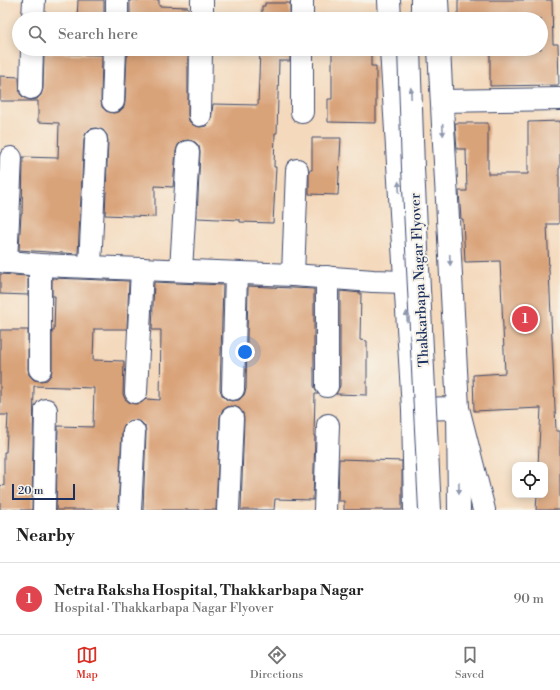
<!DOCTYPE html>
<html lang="en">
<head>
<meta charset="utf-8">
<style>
  :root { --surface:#fff; --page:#f6f6f6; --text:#222; --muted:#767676; --line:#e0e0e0; --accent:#d93025 }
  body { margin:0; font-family:"Libre Bodoni",serif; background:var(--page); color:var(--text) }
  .controls { position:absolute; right:12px; bottom:12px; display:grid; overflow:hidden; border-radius:8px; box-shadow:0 2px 10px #0003 }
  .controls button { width:36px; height:36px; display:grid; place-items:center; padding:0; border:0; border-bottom:1px solid var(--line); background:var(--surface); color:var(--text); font:20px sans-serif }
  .scale { position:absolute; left:12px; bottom:10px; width:63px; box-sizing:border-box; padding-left:4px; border:2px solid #1b2f5e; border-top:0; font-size:11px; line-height:14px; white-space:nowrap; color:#1b2f5e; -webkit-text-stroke:3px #f7f3e8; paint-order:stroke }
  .you { position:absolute; left:245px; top:352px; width:14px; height:14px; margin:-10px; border:3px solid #fff; border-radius:50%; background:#1a73e8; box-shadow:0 0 0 6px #1a73e833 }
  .badge { display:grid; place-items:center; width:26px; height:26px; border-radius:50%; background:var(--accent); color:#fff; font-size:13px; font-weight:700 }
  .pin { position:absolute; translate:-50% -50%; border:2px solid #fff; box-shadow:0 1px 4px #0006 }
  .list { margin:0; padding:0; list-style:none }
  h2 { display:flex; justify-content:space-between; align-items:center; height:52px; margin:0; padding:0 16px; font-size:17px }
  h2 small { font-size:13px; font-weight:400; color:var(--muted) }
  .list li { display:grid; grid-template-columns:26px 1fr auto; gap:12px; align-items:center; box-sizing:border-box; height:72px; padding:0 16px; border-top:1px solid var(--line) }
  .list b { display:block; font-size:15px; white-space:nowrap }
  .list p { margin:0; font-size:13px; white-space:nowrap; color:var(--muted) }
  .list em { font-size:13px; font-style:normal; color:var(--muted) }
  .icon { flex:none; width:22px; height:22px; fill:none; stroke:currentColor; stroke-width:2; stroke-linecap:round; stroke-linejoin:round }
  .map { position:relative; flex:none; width:560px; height:510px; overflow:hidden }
  .search { position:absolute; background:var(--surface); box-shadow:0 2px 10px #0003; left:12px; right:12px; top:12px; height:44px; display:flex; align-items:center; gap:10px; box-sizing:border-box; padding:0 14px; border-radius:22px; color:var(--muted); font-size:15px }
  .sheet { height:124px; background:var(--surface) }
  nav { display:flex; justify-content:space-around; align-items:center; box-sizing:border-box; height:56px; border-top:1px solid var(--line); background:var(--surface); font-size:11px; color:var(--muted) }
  nav a { display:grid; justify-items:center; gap:2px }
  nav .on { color:var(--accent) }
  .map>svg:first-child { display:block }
  .building { fill:#d9a379 }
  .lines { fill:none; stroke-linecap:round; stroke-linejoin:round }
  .minor-casing { stroke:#3c486c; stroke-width:24 }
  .tertiary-casing { stroke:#3c486c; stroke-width:24 }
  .secondary-casing { stroke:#3c486c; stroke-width:24 }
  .minor { stroke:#fff; stroke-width:22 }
  .tertiary { stroke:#fff; stroke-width:22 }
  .secondary { stroke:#fff; stroke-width:22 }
  .secondary-bridge-casing { stroke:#3c486c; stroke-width:24; stroke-linecap:butt }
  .secondary-bridge { stroke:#fff; stroke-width:22 }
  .oneway { fill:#8d97ae }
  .labels { text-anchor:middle; stroke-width:4; stroke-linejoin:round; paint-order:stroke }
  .street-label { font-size:14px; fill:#1b2f5e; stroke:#f7f3e8 }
</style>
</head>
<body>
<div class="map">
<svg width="560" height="510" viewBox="0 0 560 510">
  <rect width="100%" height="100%" fill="#f7f3e8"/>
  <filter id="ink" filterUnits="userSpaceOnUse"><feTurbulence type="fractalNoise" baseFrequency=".025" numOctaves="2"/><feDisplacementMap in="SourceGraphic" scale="8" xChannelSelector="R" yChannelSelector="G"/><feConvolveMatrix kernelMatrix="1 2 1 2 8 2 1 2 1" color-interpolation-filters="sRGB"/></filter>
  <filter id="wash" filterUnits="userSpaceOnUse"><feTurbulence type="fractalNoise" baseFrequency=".012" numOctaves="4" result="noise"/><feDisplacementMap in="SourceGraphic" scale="16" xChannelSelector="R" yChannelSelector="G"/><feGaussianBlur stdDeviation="0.9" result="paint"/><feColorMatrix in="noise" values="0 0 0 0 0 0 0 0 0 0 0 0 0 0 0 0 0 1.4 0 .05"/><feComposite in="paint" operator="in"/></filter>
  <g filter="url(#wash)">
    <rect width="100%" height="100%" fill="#f4d9bc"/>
    <g id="blocks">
      <g class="building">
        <polygon points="78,0 104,0 104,19 77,19"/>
        <polygon points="130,0 159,0 159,6 188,7 188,19 130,19"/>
        <polygon points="458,0 552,0 553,44 558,44 559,85 490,86 490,49 541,49 541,19 458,19"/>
        <polygon points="265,3 290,3 290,19 262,19 262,6 265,6"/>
        <polygon points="129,49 188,49 188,115 189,121 193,125 200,127 206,126 211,121 213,104 258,105 260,49 290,49 290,61 279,61 277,133 275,133 274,167 276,167 273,223 240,222 240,220 197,218 200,152 199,146 195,142 188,140 182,141 178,145 176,151 173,187 155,186 155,217 105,215 108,141 107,135 103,130 96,128 90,129 86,133 84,139 78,254 19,250 21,214 22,214 23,157 58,158 59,123 38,122 38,101 0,101 0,76 19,77 20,94 24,98 31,100 37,99 41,95 43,89 44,53 102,55 101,101 102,107 106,111 113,113 119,112 124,107 125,102 127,56 128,56"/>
        <polygon points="332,49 371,49 371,66 376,66 376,123 328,122 328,99 332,99"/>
        <polygon points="560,121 560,168 559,168 559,224 547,224 556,431 560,431 560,510 536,510 537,495 545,495 545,465 538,465 541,408 474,411 473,375 505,373 500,261 465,262 463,219 461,219 459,191 467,191 466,149 457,149 455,123 488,123 488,174 528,174 528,122"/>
        <polygon points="312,138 341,138 338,195 309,194 309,170 312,170"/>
        <polygon points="0,274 28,276 28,295 0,294"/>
        <polygon points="52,278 129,281 127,329 94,329 93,360 124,361 123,394 125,399 130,403 135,404 141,403 146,399 160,400 161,330 152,330 154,282 223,285 220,389 222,395 227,400 232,401 239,400 244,395 246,389 248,286 314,289 314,386 318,394 315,394 314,436 315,436 313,500 275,499 274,510 241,510 244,419 243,413 239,408 232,406 227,407 222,411 220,417 216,510 143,510 146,432 145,426 141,422 134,420 128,421 124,425 122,431 118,510 56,510 58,426 93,427 94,388 34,386 32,510 0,510 0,485 4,486 4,452 6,452 8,415 0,415 0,330 28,330 28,369 29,375 34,380 40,381 47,380 51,375 52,369 52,331 54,331 55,296 52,296"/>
        <polygon points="340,291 361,293 360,340 367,341 367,395 336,394 340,386"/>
        <polygon points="339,459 402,461 402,510 344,510 344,501 338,501"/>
      </g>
    </g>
  </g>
  <g filter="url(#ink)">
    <use href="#blocks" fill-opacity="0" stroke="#3c486c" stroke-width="1"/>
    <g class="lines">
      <defs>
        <g id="minor">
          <polyline points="302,0 302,19"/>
          <polyline points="33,19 34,0"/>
          <polyline points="117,19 117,0"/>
          <polyline points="202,19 202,0"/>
          <polyline points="302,49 302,112"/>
          <polyline points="31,88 32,49"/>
          <polyline points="113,101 115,49"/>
          <polyline points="442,101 560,99"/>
          <polyline points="200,115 201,49"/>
          <polyline points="0,261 40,265 293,275 373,281 405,282"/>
          <polyline points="6,262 11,158"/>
          <polyline points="90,266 96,140"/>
          <polyline points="181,270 188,152"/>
          <polyline points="293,275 297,170"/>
          <polyline points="327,277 327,386"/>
          <polyline points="40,369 40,265"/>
          <polyline points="233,389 236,273"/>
          <polyline points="136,392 142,269"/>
          <polyline points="44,510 46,410"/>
          <polyline points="130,510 134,432"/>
          <polyline points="228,510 232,418"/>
          <polyline points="325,510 328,425"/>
        </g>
        <g id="tertiary">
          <polyline points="389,0 390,19"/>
          <polyline points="437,0 438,19"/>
          <polyline points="391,49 413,409 415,510"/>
          <polyline points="439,49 458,408 459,510"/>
          <polyline points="413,409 458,408 484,510"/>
        </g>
        <polyline id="secondary" points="422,0 422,19"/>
      </defs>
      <use href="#minor" class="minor-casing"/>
      <use href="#tertiary" class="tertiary-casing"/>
      <use href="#secondary" class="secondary-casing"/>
      <use href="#minor" class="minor"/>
      <use href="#tertiary" class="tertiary"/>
      <use href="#secondary" class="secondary"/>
      <defs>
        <polyline id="secondary-bridge" points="409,49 413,168 430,510"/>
      </defs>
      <use href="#secondary-bridge" class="secondary-bridge-casing"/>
      <use href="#secondary-bridge" class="secondary-bridge"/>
    </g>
    <defs><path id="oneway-solid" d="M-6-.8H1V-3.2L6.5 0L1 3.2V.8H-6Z"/></defs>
    <g class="oneway">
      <use href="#oneway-solid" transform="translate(411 93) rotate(-92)"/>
      <use href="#oneway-solid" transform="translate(443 130) rotate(87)"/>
      <use href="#oneway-solid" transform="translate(399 187) rotate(-94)"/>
      <use href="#oneway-solid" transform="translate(450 260) rotate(87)"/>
      <use href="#oneway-solid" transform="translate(407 317) rotate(-94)"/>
      <use href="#oneway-solid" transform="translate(459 488) rotate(89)"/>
    </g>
  </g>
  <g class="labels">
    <g class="street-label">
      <text transform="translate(419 280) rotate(-93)" y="5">Thakkarbapa Nagar Flyover</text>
    </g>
  </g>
</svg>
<div class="controls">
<button><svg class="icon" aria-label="locate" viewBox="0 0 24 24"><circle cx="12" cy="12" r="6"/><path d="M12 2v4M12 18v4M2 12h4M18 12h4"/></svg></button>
</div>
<div class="scale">20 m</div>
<div class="you"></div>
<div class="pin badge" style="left:525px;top:319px;background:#e0444e">1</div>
<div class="search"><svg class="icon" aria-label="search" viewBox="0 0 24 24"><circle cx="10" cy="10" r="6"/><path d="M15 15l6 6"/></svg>Search here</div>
</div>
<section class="sheet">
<h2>Nearby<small></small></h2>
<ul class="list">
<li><span class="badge" style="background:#e0444e">1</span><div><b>Netra Raksha Hospital, Thakkarbapa Nagar</b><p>Hospital · Thakkarbapa Nagar Flyover</p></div><em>90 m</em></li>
</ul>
</section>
<nav>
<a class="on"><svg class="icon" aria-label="map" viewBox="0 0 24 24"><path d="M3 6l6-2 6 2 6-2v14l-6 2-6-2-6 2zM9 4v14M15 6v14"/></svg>Map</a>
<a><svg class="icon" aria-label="directions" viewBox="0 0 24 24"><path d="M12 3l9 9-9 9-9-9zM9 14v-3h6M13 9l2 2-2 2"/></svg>Directions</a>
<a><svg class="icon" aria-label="saved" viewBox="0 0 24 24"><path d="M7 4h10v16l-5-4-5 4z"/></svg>Saved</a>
</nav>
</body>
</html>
